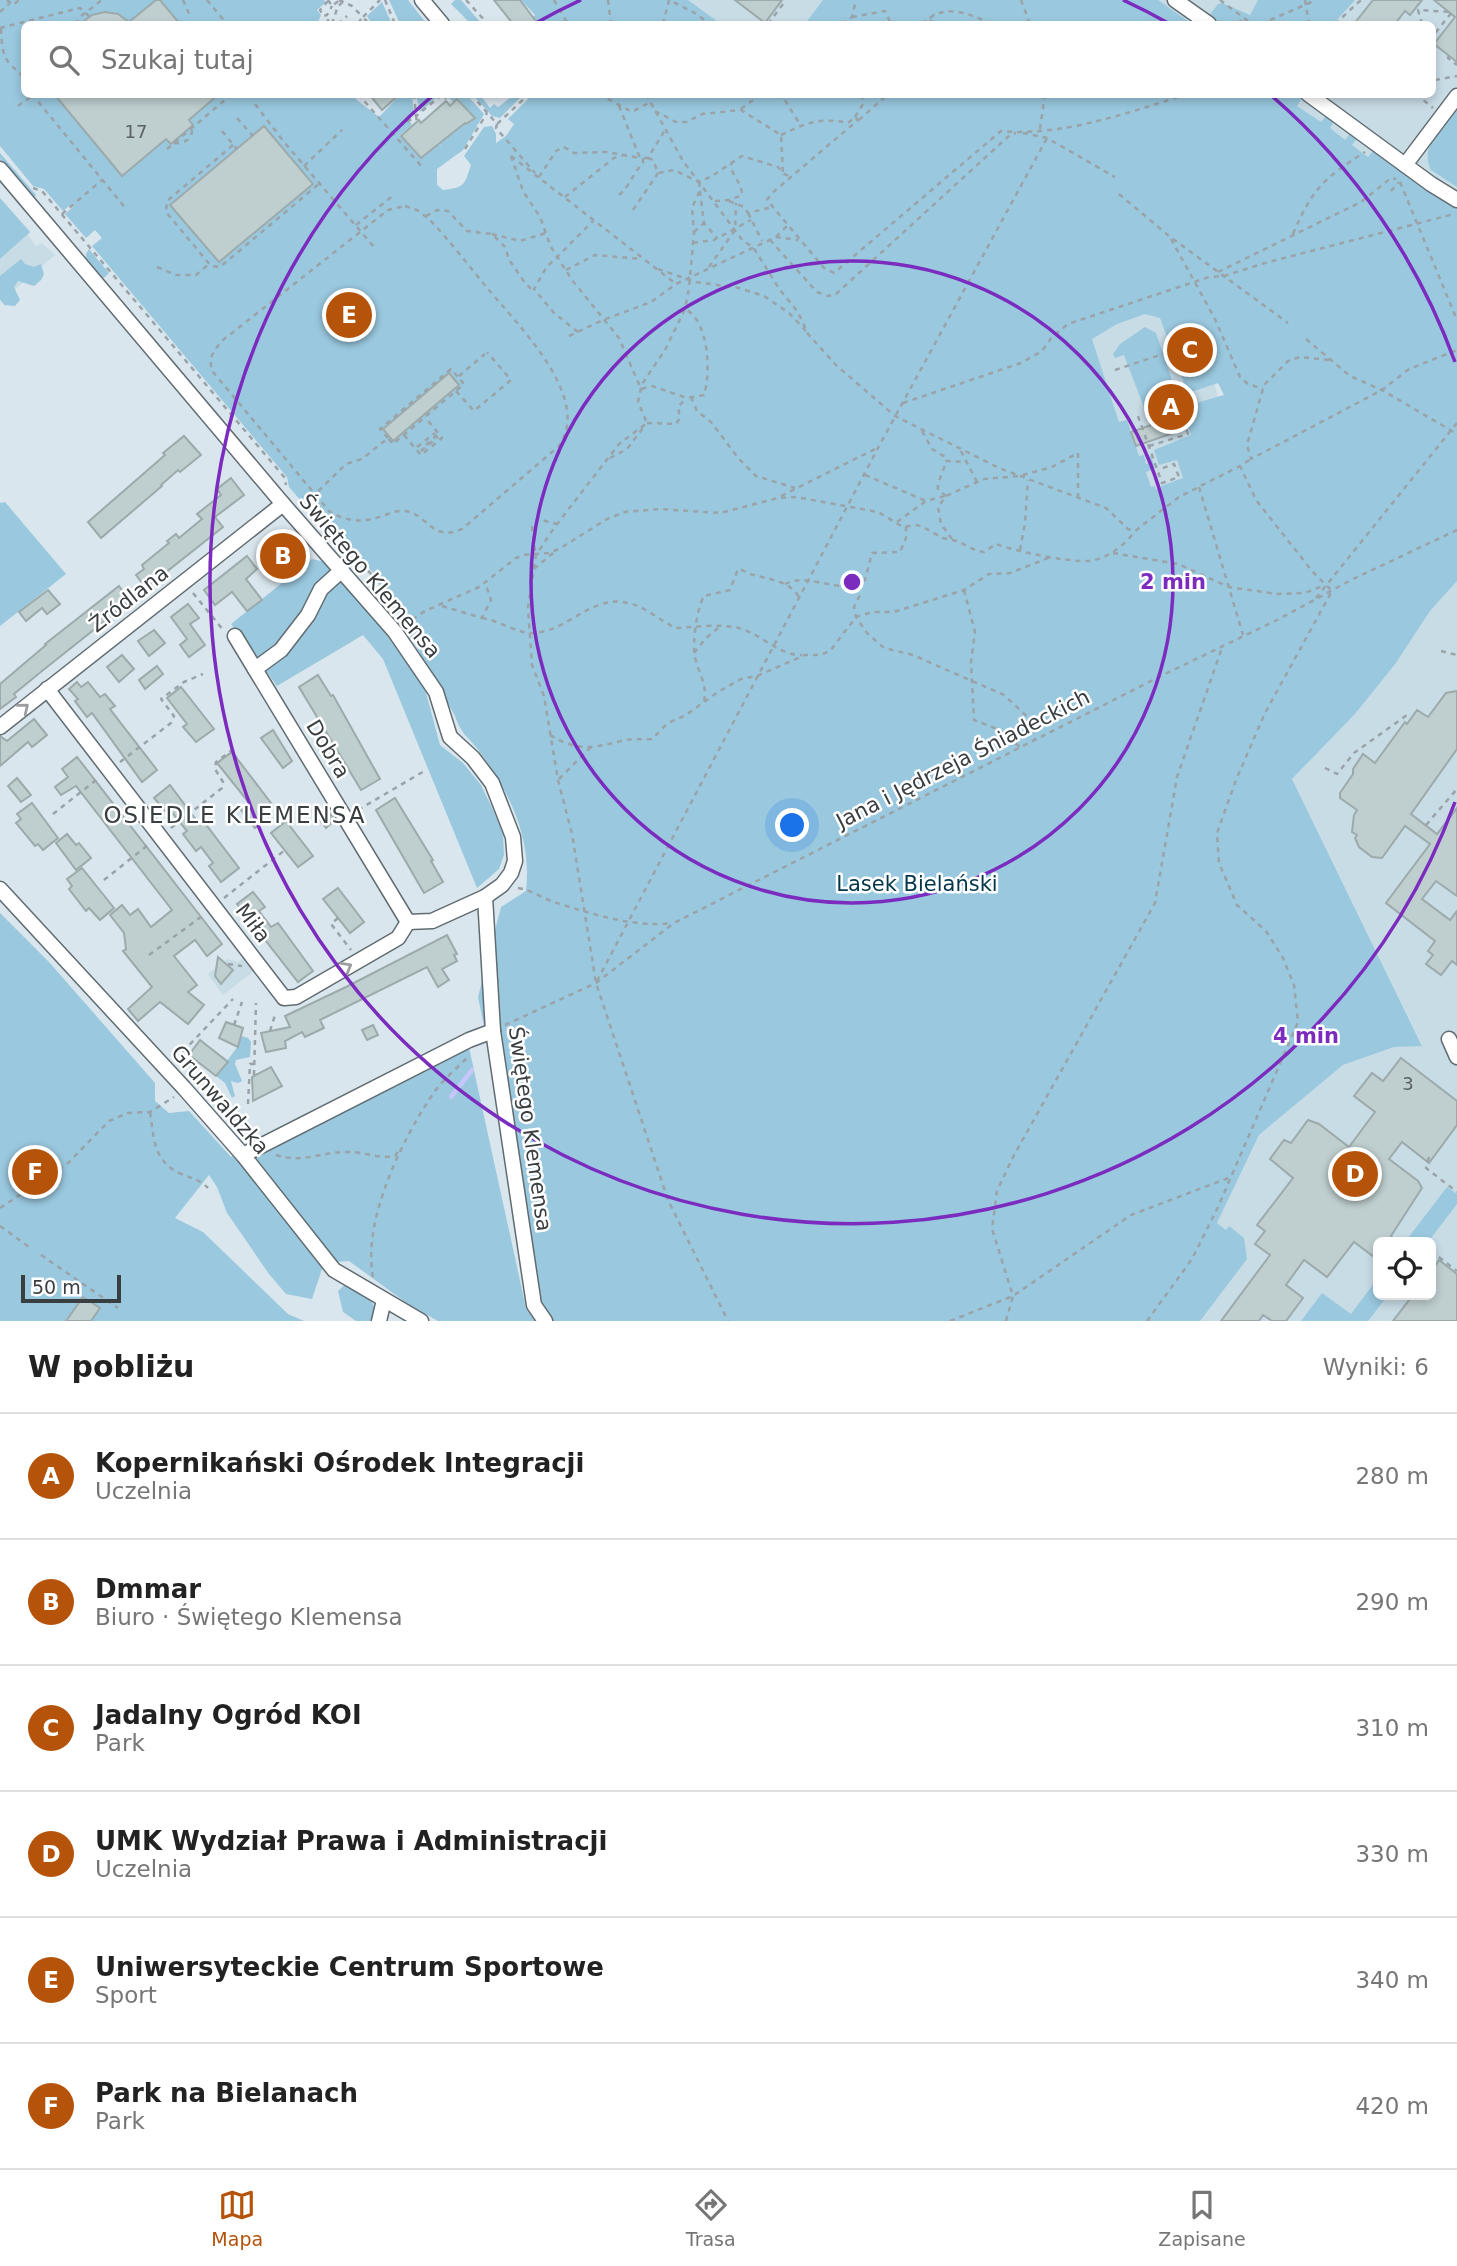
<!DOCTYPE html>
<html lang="pl">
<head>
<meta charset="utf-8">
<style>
  :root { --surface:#fff; --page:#f2f2f2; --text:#222; --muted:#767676; --line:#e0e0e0; --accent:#b45309 }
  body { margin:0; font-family:"DejaVu Sans",sans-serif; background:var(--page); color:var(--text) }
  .controls { position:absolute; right:21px; bottom:21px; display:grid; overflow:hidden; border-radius:10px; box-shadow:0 4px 10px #0003 }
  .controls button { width:63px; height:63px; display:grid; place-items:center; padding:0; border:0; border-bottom:2px solid var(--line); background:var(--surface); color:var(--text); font:35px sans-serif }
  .scale { position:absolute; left:21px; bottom:18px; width:100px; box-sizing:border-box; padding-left:7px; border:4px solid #393e40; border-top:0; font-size:19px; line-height:24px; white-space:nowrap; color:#393e40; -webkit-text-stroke:5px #fff; paint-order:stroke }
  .you { position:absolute; left:793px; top:826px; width:24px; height:24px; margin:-18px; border:5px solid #fff; border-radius:50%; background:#1a73e8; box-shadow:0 0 0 10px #1a73e833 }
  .badge { display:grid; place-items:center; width:46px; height:46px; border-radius:50%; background:var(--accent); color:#fff; font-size:23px; font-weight:700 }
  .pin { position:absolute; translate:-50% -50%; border:4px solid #fff; box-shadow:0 2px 7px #0006 }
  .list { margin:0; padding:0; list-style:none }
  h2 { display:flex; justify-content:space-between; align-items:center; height:91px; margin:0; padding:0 28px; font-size:30px }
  h2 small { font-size:23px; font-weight:400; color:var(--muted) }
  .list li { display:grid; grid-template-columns:46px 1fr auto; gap:21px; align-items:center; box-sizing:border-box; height:126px; padding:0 28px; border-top:2px solid var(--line) }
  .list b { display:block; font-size:26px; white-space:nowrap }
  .list p { margin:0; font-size:23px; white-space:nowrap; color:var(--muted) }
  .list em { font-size:23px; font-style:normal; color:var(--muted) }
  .icon { flex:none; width:38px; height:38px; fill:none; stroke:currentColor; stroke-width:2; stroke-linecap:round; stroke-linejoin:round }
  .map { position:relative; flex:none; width:1457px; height:1321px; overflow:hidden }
  .search { position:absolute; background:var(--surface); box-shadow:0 4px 10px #0003; left:21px; right:21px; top:21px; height:77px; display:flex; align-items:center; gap:18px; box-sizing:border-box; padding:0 24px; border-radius:10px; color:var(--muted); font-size:26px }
  .sheet { height:847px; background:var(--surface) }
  nav { display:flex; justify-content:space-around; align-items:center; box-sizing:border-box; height:98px; border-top:2px solid var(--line); background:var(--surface); font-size:19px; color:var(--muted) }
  nav a { display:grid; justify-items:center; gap:4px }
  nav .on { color:var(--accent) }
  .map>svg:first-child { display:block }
  .built { fill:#c8dce6; fill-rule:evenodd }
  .green { fill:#9ac8df; fill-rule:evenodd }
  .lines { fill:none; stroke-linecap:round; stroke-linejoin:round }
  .stream { stroke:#c5c7fa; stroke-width:4.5 }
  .building { fill:#bfcecf; stroke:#9caaab; stroke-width:2 }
  .street-casing { stroke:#616c71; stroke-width:17 }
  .path { stroke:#9aa3a8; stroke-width:2.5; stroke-dasharray:5 5; stroke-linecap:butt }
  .street { stroke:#fff; stroke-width:14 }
  .oneway { stroke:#9c9ea0 }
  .ring { fill:none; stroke:#7b2cbf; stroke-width:3.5 }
  .labels { text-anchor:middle; stroke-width:5; stroke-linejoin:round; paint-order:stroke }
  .number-label { font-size:18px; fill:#5a6264 }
  .street-label { font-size:21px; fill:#393e40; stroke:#fff }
  .park-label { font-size:21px; fill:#02364a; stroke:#fff }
  .neighbourhood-label { font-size:23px; letter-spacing:2px; fill:#393e40; stroke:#fff }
  .centre { fill:#7b2cbf; stroke:#fff; stroke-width:3.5 }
  .ring-label { font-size:21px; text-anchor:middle; font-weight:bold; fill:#7b2cbf; stroke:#fff; stroke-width:5; stroke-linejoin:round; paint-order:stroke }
</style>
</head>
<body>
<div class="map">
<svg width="1457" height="1321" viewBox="0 0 1457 1321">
  <rect width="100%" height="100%" fill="#dae6ed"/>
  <g class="built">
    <polygon points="688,0 913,0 895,24 721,24"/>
    <polygon points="1146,0 1457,0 1457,294 1271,95 1432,94 1432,24 1178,24"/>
    <polygon points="0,198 30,232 28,235 36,246 42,243 55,255 0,302"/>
    <polygon points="1188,290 1219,383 1215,385 1218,397 1224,396 1243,454 1148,509 1086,322"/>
    <path d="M 1457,581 L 1457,1321 L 1158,1321 L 1226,1230 L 1217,1223 L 1259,1135 L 1343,1065 L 1394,1047 L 1422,1045 L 1292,779 L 1355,714 L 1396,663 L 1430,611 ZM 1378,1242 L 1431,1242 L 1431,1295 L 1378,1295 Z"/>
    <polygon points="244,957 255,970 223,995 208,974 227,959 238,962"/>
  </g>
  <g class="green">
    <path d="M 0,0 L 324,0 L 326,2 L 317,10 L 321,15 L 317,24 L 24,24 L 24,94 L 354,95 L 357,100 L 379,117 L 400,95 L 412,95 L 414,112 L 409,120 L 412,125 L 399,136 L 406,137 L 404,140 L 421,159 L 420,155 L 438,143 L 441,146 L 439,142 L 445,137 L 448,139 L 446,135 L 452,131 L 455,132 L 453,129 L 457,126 L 459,128 L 465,123 L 467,126 L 466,122 L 472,117 L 475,119 L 458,98 L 453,102 L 446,95 L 467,95 L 484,114 L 463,150 L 437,169 L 437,185 L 443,190 C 466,187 464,185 471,165 L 464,156 L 484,127 L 492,126 L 496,134 L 496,143 L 506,136 L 514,124 L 508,119 L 528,99 L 524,95 L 1297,94 L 1302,98 L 1297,106 L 1321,122 L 1327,115 L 1334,121 L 1330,128 L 1345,140 L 1351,132 L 1358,137 L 1352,145 L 1368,157 L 1374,150 L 1423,187 L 1457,208 L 1457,581 L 1430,611 L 1396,663 L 1355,714 L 1292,779 L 1422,1046 L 1394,1047 L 1343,1065 L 1259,1135 L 1217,1223 L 1226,1230 L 1229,1226 L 1244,1238 L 1247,1259 L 1200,1321 L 553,1321 L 541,1302 L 478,997 L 501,907 L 526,891 C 532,838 510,793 479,751 C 468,736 462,736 455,716 L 400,618 L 382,593 L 376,576 L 308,498 L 302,502 L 289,487 L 287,477 L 92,246 L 102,238 L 95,230 L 86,238 L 65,214 L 74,206 L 73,203 L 63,211 L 44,189 L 33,186 L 0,146 ZM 1145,314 L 1160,318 L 1187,391 L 1191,392 L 1218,383 L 1224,395 L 1182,407 L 1191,435 L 1154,450 L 1159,465 L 1177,460 L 1183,478 L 1161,486 L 1161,488 L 1156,490 L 1155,486 L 1151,487 L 1146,472 L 1155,468 L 1151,456 L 1148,457 L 1150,463 L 1146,464 L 1144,455 L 1139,456 L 1127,420 L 1119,422 L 1092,339 L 1117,324 Z"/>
    <polygon points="389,0 408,0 427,24 400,24"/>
    <polygon points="455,0 461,0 482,24 471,24 451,4"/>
    <polygon points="521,0 688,0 721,24 536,24 538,23 533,17 535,15"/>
    <polygon points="823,0 1158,0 1192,24 805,24"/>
    <polygon points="1258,0 1355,0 1333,24 1219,24 1208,17 1218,4 1222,3 1250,15"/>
    <polygon points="382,2 392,24 372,24 367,16"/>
    <polygon points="416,95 416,94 439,95 420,112"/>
    <polygon points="473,95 480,95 490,108 494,104 498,107 514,95 517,95 520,98 500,118 492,116"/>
    <path d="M 1457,107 L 1457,187 L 1431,170 C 1419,146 1443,125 1457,107 Z"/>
    <polygon points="0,153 36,195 35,197 0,159"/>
    <polygon points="0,198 30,232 0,259"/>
    <path d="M 89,249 L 109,273 L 104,278 C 95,275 86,263 86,254 Z"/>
    <polygon points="21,259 25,264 34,267 41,264 44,274 41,280 34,286 18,281 14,287 20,300 15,306 4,305 0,299 0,276"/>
    <polygon points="1145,327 1156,333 1178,398 1145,410 1124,355 1115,358 1113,354 1120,344"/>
    <polygon points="5,502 66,574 0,626 0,503"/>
    <polygon points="312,559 325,562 386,634 425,689 440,745 463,763 481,785 494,812 503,834 504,855 499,869 477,888 383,659 363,635 277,686 231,624"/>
    <polygon points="0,913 49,962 155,1083 155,1101 169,1113 189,1111 231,1157 468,1043 526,1308 535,1321 438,1321 408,1304 349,1261 324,1263 312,1299 286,1294 269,1274 227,1213 217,1187 209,1175 175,1218 203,1232 288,1314 304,1321 0,1321"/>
    <polygon points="242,1036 248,1038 251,1042 250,1057 236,1060 235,1064 242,1081 238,1083 231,1081 235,1096 232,1098 225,1083 216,1076 238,1046"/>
    <polygon points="1447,1187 1457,1194 1457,1204 1428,1242 1405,1242"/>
    <polygon points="1378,1278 1378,1295 1388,1295 1368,1321 1301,1321 1322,1293 1351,1314"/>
    <path d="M 348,1282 C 361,1291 374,1297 376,1315 L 370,1321 L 356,1321 L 343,1312 L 338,1291 Z"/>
  </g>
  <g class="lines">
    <polyline class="stream" points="451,1097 472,1070"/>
  </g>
  <g class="building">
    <polygon points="156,0 160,0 180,24 80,24 92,15 105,12 118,14 129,22"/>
    <polygon points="494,0 520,0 538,24 513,24"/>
    <polygon points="735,0 782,0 765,23"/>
    <polygon points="1373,0 1422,0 1410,15 1405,11 1395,24 1354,24"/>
    <polygon points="1434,0 1457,0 1457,62 1434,44 1455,17"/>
    <polygon points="54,94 219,94 189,120 193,125 171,144 166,139 122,176"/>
    <polygon points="369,94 400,94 382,110"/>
    <polygon points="457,99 475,118 466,124 465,123 421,158 401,136 419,120 421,123 446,101 450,106"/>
    <polygon points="264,126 313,184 219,262 170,205"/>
    <polygon points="449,373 459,385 393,441 383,429"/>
    <polygon points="1174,417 1179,431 1136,446 1131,432"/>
    <polygon points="184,436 201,455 180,472 178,470 161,485 162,486 101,538 88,522 165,455 163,453"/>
    <polygon points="231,478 244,495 215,517 223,527 146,588 136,575 144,569 142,565 169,543 167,541 176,534 179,538 202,519 197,514 221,495 217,489"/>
    <polygon points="283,543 293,556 298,553 305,563 292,572 287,565 281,570 269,554"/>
    <polygon points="247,556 257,569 246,579 262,600 247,611 232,592 215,605 204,590"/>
    <polygon points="119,586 130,601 42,671 14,694 16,697 0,709 0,684 46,645 45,644"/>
    <polygon points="48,590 60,604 47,614 42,608 26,621 19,612"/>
    <polygon points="188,604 199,618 190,624 205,645 189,657 180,645 187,639 171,617"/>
    <polygon points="154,630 165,643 149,656 138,641"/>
    <polygon points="122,655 134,669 119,682 107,667"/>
    <polygon points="157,666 163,674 145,689 139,680"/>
    <polygon points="318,675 331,696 333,695 380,779 361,790 299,687"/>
    <polygon points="77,682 81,687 88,682 100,697 105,694 115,706 110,709 157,770 142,782 92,713 87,717 75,701 78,699 69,689"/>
    <polygon points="181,687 214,729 196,742 183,727 187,724 167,698"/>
    <polygon points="1457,691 1457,749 1411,814 1437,834 1457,808 1457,896 1436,881 1422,899 1450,920 1457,911 1457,965 1452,961 1441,975 1426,964 1433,955 1428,951 1435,941 1386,903 1430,844 1405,826 1382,858 1372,857 1359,847 1355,838 1357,835 1352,832 1354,815 1357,810 1340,798 1340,793 1353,774 1353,769 1363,754 1375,763 1405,722 1407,724 1417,710 1428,717 1446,693"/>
    <polygon points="34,719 47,735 32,747 28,742 0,766 0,736 7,741"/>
    <polygon points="273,730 292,761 283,768 261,738"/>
    <polygon points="232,752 271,803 258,814 263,821 255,828 241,810 250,804 217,763"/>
    <polygon points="77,757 222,944 207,956 195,940 174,956 197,985 188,992 204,1005 188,1024 160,1002 138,1021 128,1009 152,987 123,951 126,949 124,933 110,915 122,905 130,915 138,909 151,927 172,910 76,786 61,795 55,787 68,777 62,769"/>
    <polygon points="17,778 31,795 21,802 8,786"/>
    <polygon points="170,785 200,825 204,822 239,868 221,882 209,866 213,863 201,847 196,851 183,834 187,831 170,810 167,813 154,798"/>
    <polygon points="395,798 433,860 431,861 443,882 424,893 376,810"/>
    <polygon points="32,803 58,838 43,850 38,844 35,846 16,823 21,819 17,814"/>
    <polygon points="326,809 335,820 326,828 317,816"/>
    <polygon points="286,821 313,856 298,867 271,833"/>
    <polygon points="67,834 76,845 79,843 91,858 76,870 56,843"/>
    <polygon points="82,868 114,908 100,920 89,908 86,911 69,889 72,886 67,879"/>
    <polygon points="338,888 364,922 350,933 323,899"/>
    <polygon points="253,892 265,907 259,911 271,927 278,923 313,971 298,982 237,904"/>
    <polygon points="447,935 457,954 454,955 457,961 442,969 449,980 438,987 427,967 320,1020 324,1028 305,1037 302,1032 285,1041 286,1048 266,1052 261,1033 290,1027 285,1016 346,987"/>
    <polygon points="218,957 233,970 221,984 215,976"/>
    <polygon points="226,1022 243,1028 238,1047 219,1038"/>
    <polygon points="373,1025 378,1035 367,1040 362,1030"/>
    <polygon points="200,1040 228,1062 216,1076 189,1055"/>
    <polygon points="1401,1058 1457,1101 1457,1125 1429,1163 1402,1142 1389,1159 1418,1181 1422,1188 1391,1236 1396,1242 1378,1242 1378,1260 1354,1242 1327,1277 1304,1260 1286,1285 1303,1298 1286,1321 1272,1321 1263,1315 1259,1321 1221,1321 1270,1255 1255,1244 1265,1231 1257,1225 1293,1178 1270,1159 1284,1140 1291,1143 1308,1120 1319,1124 1349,1147 1375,1112 1354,1096 1372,1073 1383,1081"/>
    <polygon points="271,1067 282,1086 253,1101 252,1077"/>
    <polygon points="1439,1260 1457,1274 1457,1321 1393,1321 1413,1295 1431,1295 1431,1272"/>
    <polygon points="83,1297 100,1308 91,1321 66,1321"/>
  </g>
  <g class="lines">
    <defs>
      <g id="street">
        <polyline points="422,0 442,24"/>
        <polyline points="1175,0 1209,24"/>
        <polyline points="1308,94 1431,184 1457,200"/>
        <polyline points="1405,165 1457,96"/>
        <polyline points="0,169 283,504 395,632 436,692 450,737 473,758 492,783 513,837 515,861 511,873 502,885 485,897 432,921 408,922"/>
        <polyline points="235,636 408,922"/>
        <polyline points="255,669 281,650 308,615 321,589 342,570"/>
        <polyline points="47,689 284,998 296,997 398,938 408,922"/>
        <polyline points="0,727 283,504"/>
        <polyline points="0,889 184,1088 243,1155 334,1270 421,1321"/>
        <polyline points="485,897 493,1031 534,1305 545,1321"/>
        <polyline points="1449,1039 1457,1057"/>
        <polyline points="243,1155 469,1040 493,1031"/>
        <polyline points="379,1321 384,1300"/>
      </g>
    </defs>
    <use href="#street" class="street-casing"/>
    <g class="path">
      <polyline points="7,0 13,5 19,0"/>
      <polyline points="183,0 191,18"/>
      <polyline points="207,0 227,24"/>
      <polyline points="328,0 332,6 340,0"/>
      <polyline points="339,0 352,6 363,17 380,0"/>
      <polyline points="385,0 395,24"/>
      <polyline points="466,0 488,24"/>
      <polyline points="554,0 568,24"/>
      <polyline points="608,0 611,24"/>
      <polyline points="1021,0 1030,24"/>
      <polyline points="1220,0 1252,24"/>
      <polyline points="1305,0 1309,24"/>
      <polyline points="328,1 320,10 323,16 327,15 332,6"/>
      <polyline points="0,12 9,4"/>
      <polyline points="852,17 885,11 891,24"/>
      <polyline points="358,23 363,17 369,24"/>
      <polyline points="75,24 81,16 102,0"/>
      <polyline points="252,24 254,24"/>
      <polyline points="328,24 328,15"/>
      <polyline points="332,24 338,6 343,2"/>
      <polyline points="338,24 347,16"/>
      <polyline points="499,24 502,22"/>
      <polyline points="663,24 669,0 695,13 710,24"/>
      <polyline points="768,24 786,0"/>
      <polyline points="842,24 852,17 856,0"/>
      <path d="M 922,24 C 945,2 967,13 992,24"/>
      <polyline points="929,24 934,14"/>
      <polyline points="1238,24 1243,18"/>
      <polyline points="1261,24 1316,0"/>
      <polyline points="1335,24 1361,0"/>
      <polyline points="1422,24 1418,10 1452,12 1432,37"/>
      <polyline points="0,28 80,8 90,17"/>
      <path d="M 1,29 C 2,40 1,53 9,63 C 15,70 20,71 24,80"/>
      <polyline points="1449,56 1448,58 1457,65"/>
      <polyline points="1432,69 1435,80 1432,80"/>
      <polyline points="1435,80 1457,76"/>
      <polyline points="32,94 127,210"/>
      <polyline points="358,94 424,169"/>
      <polyline points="414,94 416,116 443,94"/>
      <polyline points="471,94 497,124 526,97"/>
      <polyline points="599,94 632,112 650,102"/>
      <polyline points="646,94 683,161 743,241 753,247 780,290 798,312 808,334 836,365 895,416 999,468 1106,508 1128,529 1135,531 1179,497 1240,466"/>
      <polyline points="1416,94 1433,108"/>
      <polyline points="443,95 450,103"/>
      <polyline points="255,104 284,142 374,247"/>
      <polyline points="18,106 32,96"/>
      <polyline points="619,106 640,158 648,158 665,130"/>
      <polyline points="741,109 758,96 783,97 801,126"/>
      <polyline points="655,111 676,122 687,122 702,114 741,110 781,135 783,173"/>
      <polyline points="855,117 863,104 862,94"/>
      <polyline points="237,118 253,136"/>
      <polyline points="859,120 888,94"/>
      <polyline points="407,122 416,116 417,122"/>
      <polyline points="497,124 496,128 535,173"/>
      <polyline points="1040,129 1045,94"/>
      <polyline points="222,131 237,149"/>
      <polyline points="1023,133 1047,138 1115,177"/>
      <path d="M 781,135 C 806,123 820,117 848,123 L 855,117 L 858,120 L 771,194 L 767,200 L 824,268 L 834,273 L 1001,131 C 1062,137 1130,112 1188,94"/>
      <path d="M 174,143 C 184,144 193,139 192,128"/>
      <polyline points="233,145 167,201 166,212 211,266 220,267 320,183"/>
      <polyline points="167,149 232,94"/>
      <polyline points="465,149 487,113"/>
      <path d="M 511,156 L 523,191 L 540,217 L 551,247 L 572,280 L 619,338 L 641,389 L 652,386 L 687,398 L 704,395 C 711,372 709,321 685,309"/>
      <polyline points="511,156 676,284"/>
      <polyline points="648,158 653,160 658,173 674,170 699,182 712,176 742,156 778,167 784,174 792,177"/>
      <polyline points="304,166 342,130"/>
      <polyline points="539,177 556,151 564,147 574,153 606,152 640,158"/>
      <polyline points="699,182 700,190 692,208 694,232 689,288 685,309 665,350 642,384 638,402 647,423 619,444 554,528 536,555 528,608 532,665 544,696 558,780 572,834 596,983 668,1200 728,1321"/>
      <polyline points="1400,182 1457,320"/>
      <polyline points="33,188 42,191 285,478 286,485"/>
      <polyline points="700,191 704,223 717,238"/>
      <polyline points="1391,191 1399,182"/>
      <polyline points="1119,194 1169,236 1288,323"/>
      <path d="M 619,195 C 630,186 633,173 643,163 L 643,158"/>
      <polyline points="565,197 614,158 622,156"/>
      <path d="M 715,201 L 730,200 L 742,195 C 742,182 731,176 731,164"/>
      <polyline points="729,201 744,207 748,213 772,207"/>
      <path d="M 405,206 L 417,210 L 429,219 C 450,241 469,266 488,289 C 517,324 593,398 559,446 L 462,529 C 430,543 428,512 403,511 C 396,510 389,514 382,516 C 362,523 347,522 329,511 L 213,372 C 207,358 214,350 223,340 L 388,210 Z"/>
      <polyline points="633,210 658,173"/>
      <polyline points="748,213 762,241"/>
      <polyline points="62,214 102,180"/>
      <polyline points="426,216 437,210 448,211 467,231 492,234 506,248 508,258 525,283 534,292"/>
      <polyline points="356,225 395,194"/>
      <polyline points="694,232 704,223"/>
      <polyline points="492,234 520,241 546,233"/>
      <path d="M 1293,234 C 1312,189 1324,178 1365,152"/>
      <polyline points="776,237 788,225"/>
      <polyline points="1171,239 1215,319 1240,377 1248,384 1263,389"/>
      <polyline points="770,240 817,292 828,296 836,294 1011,134 1016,133"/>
      <polyline points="693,243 714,240 751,220"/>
      <polyline points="157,267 176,275 196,275 209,264"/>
      <polyline points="709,267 735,230 736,203"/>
      <polyline points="658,269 696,282 739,288 764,296 789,313 806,331"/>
      <polyline points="566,270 595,255 642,259"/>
      <polyline points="1218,272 1361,202 1391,178 1396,179"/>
      <polyline points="578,332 554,313 534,289 546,268 593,221"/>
      <polyline points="569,336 603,320 651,302 676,284 776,237 798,240"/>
      <polyline points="1306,339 1350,376 1382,390 1457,434"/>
      <polyline points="1329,360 1300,357 1288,361 1264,385 1247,445 1251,459 1382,390 1409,369 1457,350"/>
      <polyline points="1115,370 1166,353"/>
      <polyline points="456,391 474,411 511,380 487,352"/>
      <polyline points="691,397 697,411 711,422 739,459 756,476 795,488"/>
      <polyline points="903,403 1021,363 1042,351 1052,337 1068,324 1209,277 1224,276 1265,263 1454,214"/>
      <polyline points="1138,416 1162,483 1179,477 1174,464 1158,470"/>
      <polyline points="647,423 676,424 680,418 678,407 686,398"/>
      <polyline points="922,431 932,449 947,458 948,461"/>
      <polyline points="404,435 421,455 442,438 425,417"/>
      <polyline points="388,438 380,429 451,369 458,377"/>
      <polyline points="426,445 437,435"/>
      <polyline points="1149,446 1188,434 1178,403"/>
      <polyline points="417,447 435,433"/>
      <polyline points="421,451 438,437"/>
      <polyline points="961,451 977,482"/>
      <polyline points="610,458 627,449 643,428"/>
      <polyline points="865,475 926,501"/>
      <polyline points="1199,487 1243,635"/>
      <polyline points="781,496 875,449"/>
      <path d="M 946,496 L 938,490 C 937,480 944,472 946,461 L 967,462"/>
      <polyline points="304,505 346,464 362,459 388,438 393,444 464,384 458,377 485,354"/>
      <polyline points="897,522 926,501 945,496"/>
      <polyline points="952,539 941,524 938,507 946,496 984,479 1019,476 1052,467 1078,453 1078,498"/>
      <polyline points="1020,550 1025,523 1028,480"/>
      <polyline points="535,551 532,527 538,519 557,524"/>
      <polyline points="346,553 353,561 359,561 373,576 369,580"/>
      <polyline points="1113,553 1178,564 1229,587 1277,594 1305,593 1325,585"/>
      <polyline points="534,569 553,553"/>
      <path d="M 785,584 C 811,571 839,597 865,580 L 872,553 L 900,552 L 906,538 L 906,527"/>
      <polyline points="857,586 860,595 854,607 856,617 867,633 884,648 913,655 1004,695 1032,721 1035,740"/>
      <polyline points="964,590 975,632 971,662 974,720 997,729 1020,747"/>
      <polyline points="193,593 224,631"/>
      <polyline points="1316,598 1457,423"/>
      <polyline points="442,606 482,618 491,600 485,582"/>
      <path d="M 482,618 C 498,620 518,634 533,633 C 567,632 592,594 628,603 C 645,606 660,621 676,628 C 694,627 724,623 742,629 C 762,635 780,656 802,655"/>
      <path d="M 404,625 L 425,611 L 479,587 L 516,558 L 523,555 L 548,553 L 559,549 L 607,519 L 625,512 L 660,509 L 720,513 L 778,498 L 796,497 L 878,512 L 903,527 L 916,525 L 921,526 L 943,538 L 957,541 L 977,551 L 984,552 L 996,544 C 1018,552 1066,562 1089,561 C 1107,559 1125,545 1135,531"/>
      <polyline points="1441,651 1457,655"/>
      <polyline points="694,653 706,638 718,628"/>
      <path d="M 704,701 C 708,686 698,672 695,657 C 692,643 697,608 704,596 L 730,590 L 738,569 C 744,570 748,574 754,575 C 771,580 788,580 799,597"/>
      <path d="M 550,735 C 577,752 595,748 625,740 C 634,738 643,740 652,739 L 668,723 L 686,715 L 718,692 L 741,679 L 757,676 L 805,655 L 820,655 L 830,651 L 856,617 L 872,612 L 894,612 L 964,590 L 989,574 L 1010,573 L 1051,557"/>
      <polyline points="120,762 171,723 174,716 161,699 184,682 203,674"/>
      <polyline points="1325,768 1337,774 1354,753 1407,715"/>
      <polyline points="559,779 591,747"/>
      <polyline points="358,810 426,770"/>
      <polyline points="53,814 100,777"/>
      <polyline points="1426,825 1457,789"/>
      <polyline points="171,828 222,788 223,782 215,769 216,762 232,750 237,759"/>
      <polyline points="104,880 148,845"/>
      <path d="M 518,888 C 531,890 542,898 554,902 C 588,913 635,928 671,923"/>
      <polyline points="224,898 285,850"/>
      <polyline points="338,918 331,924 351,950"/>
      <polyline points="149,955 205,914"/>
      <polyline points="228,964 242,966"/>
      <polyline points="597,981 878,448 1047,138"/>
      <polyline points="234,1025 242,1002"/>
      <polyline points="505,1025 596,983 674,923 1163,675 1279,619 1351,580 1457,530"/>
      <polyline points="270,1031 275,1015"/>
      <polyline points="176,1059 233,999"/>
      <polyline points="254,1075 256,1003"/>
      <polyline points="248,1104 250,1064 254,1064"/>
      <path d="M 150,1112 C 154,1138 153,1160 179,1173 C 190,1178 199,1179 208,1188"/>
      <path d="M 276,1155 C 304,1164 322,1151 349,1152 C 364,1152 379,1159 395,1156 L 400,1149"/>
      <polyline points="1429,1157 1426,1168 1457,1192"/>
      <polyline points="0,1208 67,1164 109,1121 128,1113 150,1112 174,1097"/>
      <polyline points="0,1226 32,1249"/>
      <polyline points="1431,1251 1457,1271"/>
      <polyline points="41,1255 118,1308"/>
      <path d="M 373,1277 C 362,1220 403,1137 435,1091 C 444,1079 458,1067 469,1056"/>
      <polyline points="950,1321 1013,1296 1131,1215 1231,1177"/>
      <polyline points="1006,1321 1013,1296 992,1229 997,1191 1013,1157 1155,903 1177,777 1223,645"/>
      <polyline points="1147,1321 1192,1259 1218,1207 1298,1022 1294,985 1283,958 1266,931 1237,905 1219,863 1217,833 1236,780 1265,713 1332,591 1312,571 1256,500 1240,466 1251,459"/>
    </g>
    <use href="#street" class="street"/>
  </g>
  <defs><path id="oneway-chevron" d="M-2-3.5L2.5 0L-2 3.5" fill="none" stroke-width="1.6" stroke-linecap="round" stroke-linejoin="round" transform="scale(1.75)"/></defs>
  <g class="oneway">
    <use href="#oneway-chevron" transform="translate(24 708) rotate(-39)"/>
    <use href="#oneway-chevron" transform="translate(347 967) rotate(-30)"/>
  </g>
  <g class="ring">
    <circle cx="852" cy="582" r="321"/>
    <path d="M1455 802A642 642 0 1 1 431 97M536 23A642 642 0 0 1 581 0M1123 0A642 642 0 0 1 1168 23M1273 97A642 642 0 0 1 1455 362"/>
  </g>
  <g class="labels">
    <g class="number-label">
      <text x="136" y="138">17</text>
      <text x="1408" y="1090">3</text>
    </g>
    <g class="street-label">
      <text transform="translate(370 576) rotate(50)" y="7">Świętego Klemensa</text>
      <text transform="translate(129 599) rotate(-38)" y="7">Źródlana</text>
      <text transform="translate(328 749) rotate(59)" y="7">Dobra</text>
      <text transform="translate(963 759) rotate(-27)" y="7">Jana i Jędrzeja Śniadeckich</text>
      <text transform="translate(253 923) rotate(53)" y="7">Miła</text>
      <text transform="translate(220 1100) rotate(49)" y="7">Grunwaldzka</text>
      <text transform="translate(530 1129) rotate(82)" y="7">Świętego Klemensa</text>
    </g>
    <g class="park-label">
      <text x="917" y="891">Lasek Bielański</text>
    </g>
    <g class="neighbourhood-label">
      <text x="235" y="823">OSIEDLE KLEMENSA</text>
    </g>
  </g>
  <circle cx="852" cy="582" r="10" class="centre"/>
  <g class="ring-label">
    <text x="1173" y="589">2 min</text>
    <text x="1306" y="1043">4 min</text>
  </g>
</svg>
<div class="controls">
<button><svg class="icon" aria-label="locate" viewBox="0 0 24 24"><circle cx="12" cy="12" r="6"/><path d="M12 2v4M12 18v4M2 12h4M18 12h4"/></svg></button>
</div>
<div class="scale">50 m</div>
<div class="you"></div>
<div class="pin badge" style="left:1171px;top:407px">A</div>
<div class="pin badge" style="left:283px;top:556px">B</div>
<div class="pin badge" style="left:1190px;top:350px">C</div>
<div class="pin badge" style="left:1355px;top:1174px">D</div>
<div class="pin badge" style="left:349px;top:315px">E</div>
<div class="pin badge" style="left:35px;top:1172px">F</div>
<div class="search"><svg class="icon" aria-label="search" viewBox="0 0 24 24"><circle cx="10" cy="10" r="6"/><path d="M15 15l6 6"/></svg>Szukaj tutaj</div>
</div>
<section class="sheet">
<h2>W pobliżu<small>Wyniki: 6</small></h2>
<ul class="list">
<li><span class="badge">A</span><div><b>Kopernikański Ośrodek Integracji</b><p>Uczelnia</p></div><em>280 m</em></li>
<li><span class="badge">B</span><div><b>Dmmar</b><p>Biuro · Świętego Klemensa</p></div><em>290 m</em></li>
<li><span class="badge">C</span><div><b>Jadalny Ogród KOI</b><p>Park</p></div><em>310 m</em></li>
<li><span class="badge">D</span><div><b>UMK Wydział Prawa i Administracji</b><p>Uczelnia</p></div><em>330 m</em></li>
<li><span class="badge">E</span><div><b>Uniwersyteckie Centrum Sportowe</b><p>Sport</p></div><em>340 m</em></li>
<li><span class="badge">F</span><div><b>Park na Bielanach</b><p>Park</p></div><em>420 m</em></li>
</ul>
</section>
<nav>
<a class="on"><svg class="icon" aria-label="map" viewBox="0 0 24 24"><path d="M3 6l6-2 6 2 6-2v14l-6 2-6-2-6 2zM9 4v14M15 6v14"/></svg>Mapa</a>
<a><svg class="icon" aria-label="directions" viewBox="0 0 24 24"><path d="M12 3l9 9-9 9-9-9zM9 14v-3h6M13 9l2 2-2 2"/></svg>Trasa</a>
<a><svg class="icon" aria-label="saved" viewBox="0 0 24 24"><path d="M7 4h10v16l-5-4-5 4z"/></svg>Zapisane</a>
</nav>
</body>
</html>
